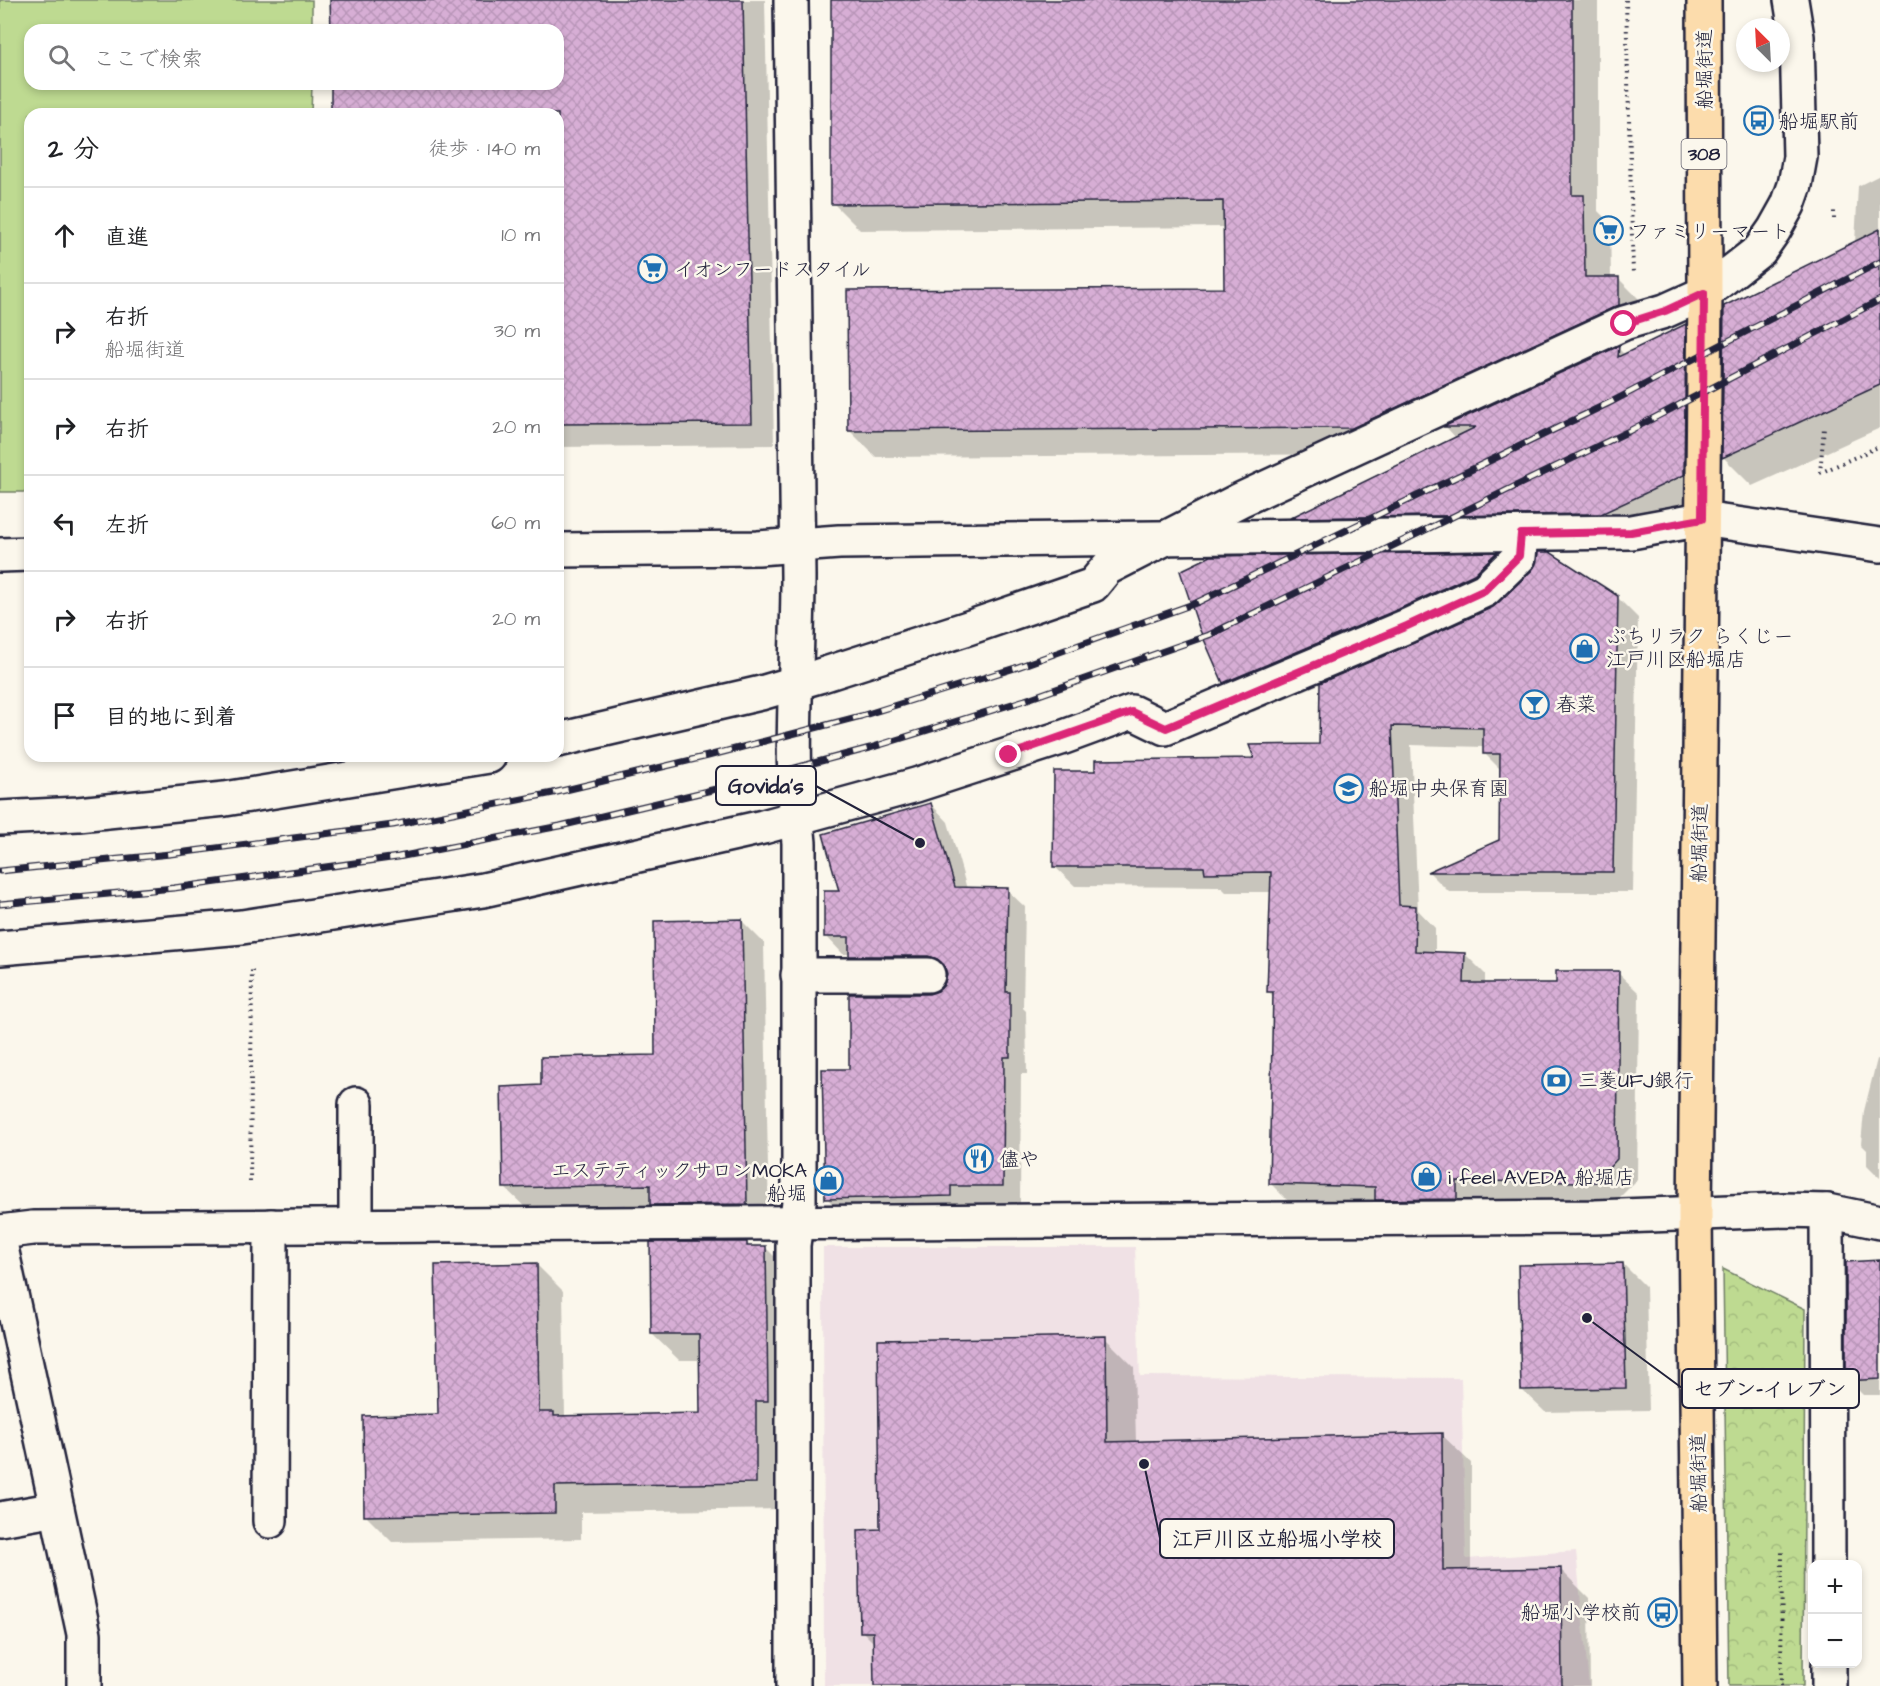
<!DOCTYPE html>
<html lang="ja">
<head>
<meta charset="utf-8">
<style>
  :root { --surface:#fff; --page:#f6f6f6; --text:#202124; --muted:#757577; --line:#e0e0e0 }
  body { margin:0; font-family:"Architects Daughter","Klee One",sans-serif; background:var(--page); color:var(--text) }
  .controls { position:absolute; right:18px; bottom:18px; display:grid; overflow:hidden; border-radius:12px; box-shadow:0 3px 9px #0003 }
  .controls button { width:54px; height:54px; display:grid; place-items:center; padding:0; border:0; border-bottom:2px solid var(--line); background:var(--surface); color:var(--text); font:30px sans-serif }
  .compass { position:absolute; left:1736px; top:18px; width:54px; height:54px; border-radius:50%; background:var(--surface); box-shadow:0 3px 9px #0003; rotate:336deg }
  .stop { position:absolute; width:18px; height:18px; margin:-14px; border:4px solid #db2777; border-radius:50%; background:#fff }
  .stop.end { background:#db2777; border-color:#fff; box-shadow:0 2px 6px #0008 }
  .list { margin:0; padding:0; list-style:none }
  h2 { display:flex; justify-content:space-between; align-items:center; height:78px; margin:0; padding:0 24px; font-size:26px }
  h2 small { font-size:20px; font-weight:400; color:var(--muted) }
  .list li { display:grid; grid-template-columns:39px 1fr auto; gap:18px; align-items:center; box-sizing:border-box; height:96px; padding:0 24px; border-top:2px solid var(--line) }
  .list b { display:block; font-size:22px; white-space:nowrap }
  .list p { margin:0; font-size:20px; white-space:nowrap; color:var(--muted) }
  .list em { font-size:20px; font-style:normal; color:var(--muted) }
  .icon { flex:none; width:33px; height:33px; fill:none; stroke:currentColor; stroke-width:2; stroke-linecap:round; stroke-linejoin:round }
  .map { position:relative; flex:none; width:1880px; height:1686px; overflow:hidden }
  .search { position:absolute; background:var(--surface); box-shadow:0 3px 9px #0003; left:24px; top:24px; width:540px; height:66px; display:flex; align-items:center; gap:15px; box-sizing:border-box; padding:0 21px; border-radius:18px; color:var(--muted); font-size:22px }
  .panel { position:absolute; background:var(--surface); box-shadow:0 3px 9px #0003; left:24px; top:108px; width:540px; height:654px; border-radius:18px }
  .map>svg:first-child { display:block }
  .built { fill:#f0e1e5 }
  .forest { fill:url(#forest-crowns); stroke:#707e66; stroke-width:1.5 }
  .pitch { fill:#beda91; stroke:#707e66; stroke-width:1.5 }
  .shadow { fill:#0003 }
  .building { fill:url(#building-cross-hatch); stroke:#22223b; stroke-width:1.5 }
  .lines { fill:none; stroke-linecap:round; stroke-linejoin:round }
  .minor-casing { stroke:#22223b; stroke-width:38 }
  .major-casing { stroke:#22223b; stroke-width:38 }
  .path { stroke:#22223b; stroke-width:4; stroke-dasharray:1.5 4.5; stroke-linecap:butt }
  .minor { stroke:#fbf7ec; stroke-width:33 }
  .major { stroke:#fcdcac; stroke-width:33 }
  .rail-casing { stroke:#22223b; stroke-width:7 }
  .rail { stroke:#fbf7ec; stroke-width:4.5; stroke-dasharray:14; stroke-linecap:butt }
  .route { stroke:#db2777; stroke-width:8 }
  .labels { text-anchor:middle; stroke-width:5; stroke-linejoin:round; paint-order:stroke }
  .shield { fill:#fbf7ec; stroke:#636270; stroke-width:1.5 }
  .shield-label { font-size:18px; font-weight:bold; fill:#22223b }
  .street-label { font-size:20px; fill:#22223b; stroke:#fbf7ec }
  .poi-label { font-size:20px; fill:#22223b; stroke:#fbf7ec; text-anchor:start }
  .leader { fill:none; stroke:#22223b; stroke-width:2 }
  .callout-dot { fill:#22223b; stroke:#fbf7ec; stroke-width:2 }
  .callout { fill:#fbf7ec; stroke:#22223b; stroke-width:2 }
  .callout-label { font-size:21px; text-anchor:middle; font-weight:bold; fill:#22223b }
</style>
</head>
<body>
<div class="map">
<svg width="1880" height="1686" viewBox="0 0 1880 1686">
  <defs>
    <pattern id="forest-crowns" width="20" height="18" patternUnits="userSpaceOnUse" patternTransform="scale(1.5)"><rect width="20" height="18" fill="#beda91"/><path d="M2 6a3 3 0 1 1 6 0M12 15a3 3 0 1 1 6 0" fill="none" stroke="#a3bb7e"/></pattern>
    <pattern id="building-cross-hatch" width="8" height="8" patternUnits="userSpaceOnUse" patternTransform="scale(1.5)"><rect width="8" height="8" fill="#d7aed5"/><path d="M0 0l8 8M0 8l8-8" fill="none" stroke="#b895b8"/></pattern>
  </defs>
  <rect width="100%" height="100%" fill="#fbf7ec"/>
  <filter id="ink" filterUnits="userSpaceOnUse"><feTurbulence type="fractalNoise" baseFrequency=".0167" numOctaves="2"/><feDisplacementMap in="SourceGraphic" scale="12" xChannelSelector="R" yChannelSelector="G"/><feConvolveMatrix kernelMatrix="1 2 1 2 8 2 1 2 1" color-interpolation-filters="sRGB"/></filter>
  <g filter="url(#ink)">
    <polygon class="built" points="823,1247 1135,1247 1140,1376 1461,1378 1466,1559 1576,1551 1589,1686 824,1686"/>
    <polygon class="forest" points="1723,1269 1805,1309 1803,1686 1729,1686"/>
    <polygon class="pitch" points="0,0 312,0 312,30 30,30 30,84 312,84 311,114 30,114 30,492 0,492"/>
    <g class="shadow">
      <polygon points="332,0 765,0 774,445 558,447 558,114 333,114 332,84 558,84 558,30 332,30"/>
      <polygon points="832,0 1598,0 1598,211 1610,223 1611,278 1618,278 1645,305 1380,454 876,457 849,430 1225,289 1225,227 860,230 833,203"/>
      <polygon points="1880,175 1880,428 1752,486 1723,457 1855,243 1858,186"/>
      <polygon points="1686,326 1715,355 1713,504 1631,542 1320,546 1292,518 1456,438 1446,427 1618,348 1625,355"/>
      <polygon points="1496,554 1523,581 1617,597 1638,618 1633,892 1449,892 1429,872 1500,841 1501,770 1484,753 1484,747 1411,745 1418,910 1435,928 1435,953 1465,954 1485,974 1485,984 1558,985 1618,973 1639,993 1637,1180 1616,1201 1477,1200 1477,1219 1291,1204 1271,1184 1275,998 1268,991 1271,892 1226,892 1221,887 1075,886 1054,866 1096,772 1257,760 1321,746 1322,683 1253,712 1224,682 1211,558"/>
      <polygon points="931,804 948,822 967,889 1007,890 1025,907 1023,1008 1026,1011 1027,1074 1021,1074 1020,1203 968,1203 968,1213 844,1216 827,1198 851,1070 929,995 939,992 945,986 948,974 868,973 851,954 843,954 826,936 841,893"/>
      <polygon points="741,920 764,943 769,1226 674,1227 654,1207 528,1210 505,1188 543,1087 657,1057"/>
      <polygon points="1877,1059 1880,1060 1880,1178 1867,1165 1867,1150 1861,1144 1864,1111"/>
      <polygon points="747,1243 751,1248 765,1247 792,1274 782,1509 581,1512 581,1539 392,1542 366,1516 440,1415 537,1265 563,1291 565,1417 701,1415 700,1360 679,1360 652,1334"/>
      <polygon points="1880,1262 1880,1395 1863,1395 1848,1380"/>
      <polygon points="1623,1264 1646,1287 1649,1410 1545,1412 1522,1390"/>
      <polygon points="1105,1338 1134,1367 1136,1442 1441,1434 1471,1463 1471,1571 1560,1569 1589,1598 1590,1686 876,1686 875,1644 862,1631 882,1531"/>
    </g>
    <g class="building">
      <polygon points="330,0 743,0 752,423 558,424 558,114 331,114 331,84 558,84 558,30 331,30"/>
      <polygon points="831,0 1572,0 1572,195 1584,195 1585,277 1619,277 1619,305 1352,428 848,431 847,290 1224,288 1223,201 831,204"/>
      <polygon points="1880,229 1880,385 1722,458 1724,306"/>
      <polygon points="1686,324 1684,475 1601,514 1290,518 1476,427 1443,427 1619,346 1618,357"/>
      <polygon points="1497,552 1474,574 1399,609 1223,683 1199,628 1180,571 1211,556"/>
      <polygon points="1538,552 1550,552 1618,596 1613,872 1427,872 1499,840 1500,754 1483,754 1483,728 1392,726 1399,905 1416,906 1415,951 1465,953 1464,983 1556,983 1556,971 1619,971 1617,1159 1596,1182 1457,1181 1457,1199 1375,1200 1375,1187 1269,1184 1273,992 1267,992 1271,872 1205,873 1204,867 1053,867 1054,771 1095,771 1095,760 1254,758 1249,745 1319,744 1320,683 1414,643 1493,607 1532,570 1537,559"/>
      <polygon points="931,803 955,887 1008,888 1006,992 1010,992 1010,1057 1004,1057 1003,1186 951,1186 951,1196 825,1199 822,1069 849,1069 849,994 929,994 938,991 944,985 947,974 944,965 937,959 928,956 849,956 849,937 824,937 824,891 839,891 823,834"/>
      <polygon points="742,919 747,1204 650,1205 650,1185 503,1188 501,1087 541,1085 541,1057 655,1055 654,921"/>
      <polygon points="650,1242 747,1242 747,1246 766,1246 768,1401 756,1401 756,1483 555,1486 555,1513 364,1516 363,1416 438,1414 435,1265 537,1263 539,1412 554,1412 554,1416 700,1413 699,1334 651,1334"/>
      <polygon points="1880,1260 1880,1379 1846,1381 1846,1262"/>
      <polygon points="1623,1263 1626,1388 1521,1390 1518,1265"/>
      <polygon points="1106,1336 1107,1442 1442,1433 1443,1570 1561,1568 1562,1686 874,1686 873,1632 860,1632 858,1530 880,1529 878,1340"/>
    </g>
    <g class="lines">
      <defs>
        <g id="minor">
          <path d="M 791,0 C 793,192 796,384 798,576 C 798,667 789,752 799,843 L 799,1202 L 793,1245 L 793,1686"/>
          <polyline points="558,550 758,548 839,542 1631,532 1702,519 1880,545"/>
          <polyline points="0,555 30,554"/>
          <polyline points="558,740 761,693 819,676 968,628 1093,585 1107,568 1240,500 1624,323 1665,311 1705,293 1760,250 1774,230 1788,205 1795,185 1800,157 1797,37 1791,0"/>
          <polyline points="0,818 78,814 225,799 489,756"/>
          <polyline points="0,948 242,927 483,890 763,827 916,785 1064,737 1132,712 1165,728 1407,626 1485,590 1519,557 1521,534"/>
          <polyline points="798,975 928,975"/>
          <polyline points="356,1104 356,1226"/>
          <polyline points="1827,1211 1828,1564"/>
          <polyline points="0,1232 33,1228 1595,1217 1784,1210 1827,1211 1880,1222"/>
          <polyline points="0,1243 84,1634 84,1686"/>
          <polyline points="0,1519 57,1509"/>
          <polyline points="270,1521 271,1226"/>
          <polyline points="1829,1664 1829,1686"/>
        </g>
        <polyline id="major" points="1700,1686 1695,1214 1705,293 1704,0"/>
      </defs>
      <use href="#minor" class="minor-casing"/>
      <use href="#major" class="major-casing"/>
      <g class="path">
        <polyline points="1626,0 1633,275"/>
        <polyline points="1834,219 1834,211"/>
        <polyline points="1820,473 1880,446"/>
        <polyline points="1820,473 1824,428"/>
        <polyline points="250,1182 252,968"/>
        <polyline points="1781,1686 1782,1549"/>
      </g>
      <use href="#minor" class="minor"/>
      <use href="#major" class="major"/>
      <defs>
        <g id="rail">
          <polyline points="0,871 170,854 393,825 553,793 708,756 861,716 1015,668 1196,603 1613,401 1880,262"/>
          <polyline points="0,904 174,888 398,857 560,826 716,789 870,748 1025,700 1209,635 1629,431 1880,300"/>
        </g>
      </defs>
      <use href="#rail" class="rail-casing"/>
      <use href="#rail" class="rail"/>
    </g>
  </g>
  <g class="lines" filter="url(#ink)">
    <polyline class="route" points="1009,755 1132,712 1166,728 1407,626 1485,590 1519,556 1521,534 1631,532 1702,519 1704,293 1665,311 1624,324"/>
  </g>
  <defs>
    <symbol id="bus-ring" viewBox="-11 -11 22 22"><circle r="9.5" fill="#fbf7ec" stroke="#1f6fb2" stroke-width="1.5"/><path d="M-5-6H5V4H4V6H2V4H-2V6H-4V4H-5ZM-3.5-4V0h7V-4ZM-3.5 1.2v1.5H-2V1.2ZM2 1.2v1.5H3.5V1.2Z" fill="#1f6fb2"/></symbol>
    <symbol id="supermarket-ring" viewBox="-11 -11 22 22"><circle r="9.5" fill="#fbf7ec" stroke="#1f6fb2" stroke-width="1.5"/><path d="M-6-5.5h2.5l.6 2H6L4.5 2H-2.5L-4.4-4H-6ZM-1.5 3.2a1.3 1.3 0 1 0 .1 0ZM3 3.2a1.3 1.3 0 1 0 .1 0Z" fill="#1f6fb2"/></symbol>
    <symbol id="shop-ring" viewBox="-11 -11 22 22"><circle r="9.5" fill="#fbf7ec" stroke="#1f6fb2" stroke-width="1.5"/><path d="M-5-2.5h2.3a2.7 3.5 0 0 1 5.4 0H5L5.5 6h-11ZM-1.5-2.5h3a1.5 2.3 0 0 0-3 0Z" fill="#1f6fb2"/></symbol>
    <symbol id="bar-ring" viewBox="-11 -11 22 22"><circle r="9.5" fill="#fbf7ec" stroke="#1f6fb2" stroke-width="1.5"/><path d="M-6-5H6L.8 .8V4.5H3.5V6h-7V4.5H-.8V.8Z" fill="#1f6fb2"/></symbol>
    <symbol id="school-ring" viewBox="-11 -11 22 22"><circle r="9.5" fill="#fbf7ec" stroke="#1f6fb2" stroke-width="1.5"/><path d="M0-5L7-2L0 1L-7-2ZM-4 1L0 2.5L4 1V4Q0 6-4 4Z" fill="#1f6fb2"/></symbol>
    <symbol id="bank-ring" viewBox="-11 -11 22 22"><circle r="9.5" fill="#fbf7ec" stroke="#1f6fb2" stroke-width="1.5"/><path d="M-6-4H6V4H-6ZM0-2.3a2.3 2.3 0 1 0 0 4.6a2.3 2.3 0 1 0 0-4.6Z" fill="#1f6fb2"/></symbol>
    <symbol id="restaurant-ring" viewBox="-11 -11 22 22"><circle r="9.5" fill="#fbf7ec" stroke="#1f6fb2" stroke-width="1.5"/><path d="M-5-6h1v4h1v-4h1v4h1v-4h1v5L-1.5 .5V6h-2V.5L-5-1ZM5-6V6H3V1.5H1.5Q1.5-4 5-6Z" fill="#1f6fb2"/></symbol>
  </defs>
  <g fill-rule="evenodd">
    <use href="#bus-ring" x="1742" y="104" width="33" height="33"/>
    <use href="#supermarket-ring" x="1592" y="214" width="33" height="33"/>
    <use href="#supermarket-ring" x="636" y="252" width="33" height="33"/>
    <use href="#shop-ring" x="1568" y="632" width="33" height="33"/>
    <use href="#bar-ring" x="1518" y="688" width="33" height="33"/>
    <use href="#school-ring" x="1332" y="772" width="33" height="33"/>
    <use href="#bank-ring" x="1540" y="1064" width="33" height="33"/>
    <use href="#restaurant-ring" x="962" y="1142" width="33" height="33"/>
    <use href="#shop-ring" x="1410" y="1160" width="33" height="33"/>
    <use href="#shop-ring" x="812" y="1164" width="33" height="33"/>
    <use href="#bus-ring" x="1646" y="1596" width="33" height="33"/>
  </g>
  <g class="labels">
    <rect class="shield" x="1681.5" y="139" width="45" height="30" rx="4.5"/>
    <g class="shield-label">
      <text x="1704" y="160">308</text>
    </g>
    <g class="street-label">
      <text transform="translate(1704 69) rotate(-90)" y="7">船堀街道</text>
      <text transform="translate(1699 843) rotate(-89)" y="7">船堀街道</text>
      <text transform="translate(1698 1473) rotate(-91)" y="7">船堀街道</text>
    </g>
    <g class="poi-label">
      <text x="1779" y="128">船堀駅前</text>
      <text x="1630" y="238">ファミリーマート</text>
      <text x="674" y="276">イオンフードスタイル</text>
      <text x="1606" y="643">ぷちリラク らくじー<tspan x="1606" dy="23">江戸川区船堀店</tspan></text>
      <text x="1556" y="711">春菜</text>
      <text x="1369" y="795">船堀中央保育園</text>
      <text x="1578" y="1087">三菱UFJ銀行</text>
      <text x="999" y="1166">儘や</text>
      <text x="807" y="1177" text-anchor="end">エステティックサロンMOKA<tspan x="807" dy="23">船堀</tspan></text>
      <text x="1448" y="1184">i feel AVEDA 船堀店</text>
      <text x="1641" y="1619" text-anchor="end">船堀小学校前</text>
    </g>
  </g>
  <path class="leader" d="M920 843L816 786M1587 1318L1682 1388M1144 1464L1160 1538"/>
  <g class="callout-dot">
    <circle cx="920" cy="843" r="6"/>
    <circle cx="1587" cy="1318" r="6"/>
    <circle cx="1144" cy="1464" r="6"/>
  </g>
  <g class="callout">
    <rect x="716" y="766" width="100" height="39" rx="6"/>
    <rect x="1682" y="1369" width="177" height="39" rx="6"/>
    <rect x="1160" y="1519" width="234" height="39" rx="6"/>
  </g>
  <g class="callout-label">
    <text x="766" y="793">Govida's</text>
    <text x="1770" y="1396">セブン-イレブン</text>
    <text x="1277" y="1546">江戸川区立船堀小学校</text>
  </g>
</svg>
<div class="controls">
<button>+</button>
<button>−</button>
</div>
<svg class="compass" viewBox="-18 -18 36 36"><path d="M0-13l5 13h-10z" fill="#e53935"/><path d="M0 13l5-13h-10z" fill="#757577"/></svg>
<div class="stop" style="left:1624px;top:324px"></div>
<div class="stop end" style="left:1009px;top:755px"></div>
<div class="search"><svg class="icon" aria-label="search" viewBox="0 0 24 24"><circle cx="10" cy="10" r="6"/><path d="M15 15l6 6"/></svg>ここで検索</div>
<section class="panel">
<h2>2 分<small>徒歩 · 140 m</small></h2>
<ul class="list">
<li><svg class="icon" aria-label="ahead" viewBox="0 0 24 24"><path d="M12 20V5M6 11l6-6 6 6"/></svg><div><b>直進</b></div><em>10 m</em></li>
<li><svg class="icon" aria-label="right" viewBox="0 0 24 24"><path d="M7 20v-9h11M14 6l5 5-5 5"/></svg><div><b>右折</b><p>船堀街道</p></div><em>30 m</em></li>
<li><svg class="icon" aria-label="right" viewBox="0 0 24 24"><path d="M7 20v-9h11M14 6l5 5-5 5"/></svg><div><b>右折</b></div><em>20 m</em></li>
<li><svg class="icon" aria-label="left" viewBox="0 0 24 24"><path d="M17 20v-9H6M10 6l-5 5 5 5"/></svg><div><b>左折</b></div><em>60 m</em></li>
<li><svg class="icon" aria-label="right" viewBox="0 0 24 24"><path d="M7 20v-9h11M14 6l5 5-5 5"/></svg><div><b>右折</b></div><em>20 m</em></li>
<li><svg class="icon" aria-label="arrive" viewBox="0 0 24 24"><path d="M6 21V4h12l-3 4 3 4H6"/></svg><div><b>目的地に到着</b></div></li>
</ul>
</section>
</div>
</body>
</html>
